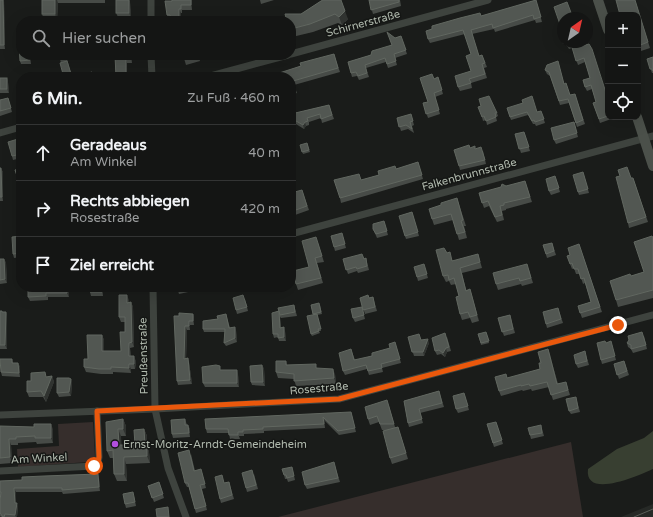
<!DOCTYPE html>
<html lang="de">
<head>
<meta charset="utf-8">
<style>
  :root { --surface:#141514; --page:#212222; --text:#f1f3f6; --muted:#9d9fa0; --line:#333434 }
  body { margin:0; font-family:"Varela Round",sans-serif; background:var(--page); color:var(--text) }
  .controls { position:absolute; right:12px; top:12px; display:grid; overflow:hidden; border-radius:8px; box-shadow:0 4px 16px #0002 }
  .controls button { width:36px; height:36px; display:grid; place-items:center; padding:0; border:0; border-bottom:1px solid var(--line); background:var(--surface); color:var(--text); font:20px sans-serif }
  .compass { position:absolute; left:557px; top:12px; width:36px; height:36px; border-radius:50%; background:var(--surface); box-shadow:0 4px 16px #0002; rotate:34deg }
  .stop { position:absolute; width:12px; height:12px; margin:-9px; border:3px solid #ea580c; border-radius:50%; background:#fff }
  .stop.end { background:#ea580c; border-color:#fff; box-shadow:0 1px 4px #0008 }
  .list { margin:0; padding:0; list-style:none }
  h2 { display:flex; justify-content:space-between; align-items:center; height:52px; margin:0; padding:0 16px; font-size:17px }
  h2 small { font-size:13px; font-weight:400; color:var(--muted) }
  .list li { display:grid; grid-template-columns:26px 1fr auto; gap:12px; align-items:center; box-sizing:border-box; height:56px; padding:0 16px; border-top:1px solid var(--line) }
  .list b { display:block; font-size:15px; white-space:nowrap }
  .list p { margin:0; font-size:13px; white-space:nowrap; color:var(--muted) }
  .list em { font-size:13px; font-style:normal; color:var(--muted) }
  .icon { flex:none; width:22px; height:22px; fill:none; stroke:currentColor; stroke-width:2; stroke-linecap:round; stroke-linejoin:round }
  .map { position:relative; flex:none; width:653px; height:517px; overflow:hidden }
  .search { position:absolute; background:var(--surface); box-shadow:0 4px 16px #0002; left:16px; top:16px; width:280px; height:44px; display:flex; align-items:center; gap:10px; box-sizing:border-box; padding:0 14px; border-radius:16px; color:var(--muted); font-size:15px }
  .panel { position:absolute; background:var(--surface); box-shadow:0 4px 16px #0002; left:16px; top:72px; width:280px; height:220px; border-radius:16px }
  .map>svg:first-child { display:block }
  .built { fill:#262926 }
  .green { fill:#362e2c }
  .water { fill:#383f31 }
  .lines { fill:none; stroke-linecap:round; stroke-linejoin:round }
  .street { stroke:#3e433e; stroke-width:7 }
  .secondary { stroke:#4b504a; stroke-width:10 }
  .tram { stroke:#585d57; stroke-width:1 }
  .wall { fill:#474b47 }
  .shaded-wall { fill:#303330 }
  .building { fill:#525752; stroke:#616760 }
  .route { stroke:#ea580c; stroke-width:5 }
  .poi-dot { fill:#b34fdf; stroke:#151715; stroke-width:1.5 }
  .labels { text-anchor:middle; stroke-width:3; stroke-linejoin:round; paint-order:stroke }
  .street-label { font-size:11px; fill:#b1baae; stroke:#151715 }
  .poi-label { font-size:11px; fill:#b1baae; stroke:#151715; text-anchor:start }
</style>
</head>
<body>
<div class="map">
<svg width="653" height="517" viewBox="0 0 653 517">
  <rect width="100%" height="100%" fill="#1a1c1a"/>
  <polygon class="built" points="653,504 653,517 621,517"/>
  <g class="green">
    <polygon points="93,422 95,457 88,462 18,467 17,449 59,446 58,424"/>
    <polygon points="571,442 583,517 278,517"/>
  </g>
  <path class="water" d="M 653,431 L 653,469 C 640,475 584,500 588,469 L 617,449 L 644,438 Z"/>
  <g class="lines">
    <g class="street">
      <polyline points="151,0 151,21"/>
      <polyline points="291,54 488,0"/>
      <polyline points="151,55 152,77"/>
      <polyline points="207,77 288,55"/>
      <polyline points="0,133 21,127"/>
      <polyline points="291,234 653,136"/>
      <polyline points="153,287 155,409 168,468 186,517"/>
      <polyline points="0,415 155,409 339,399 653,315"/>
      <polyline points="0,471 94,466 98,463 99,457 97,411"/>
    </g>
    <g class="secondary">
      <polyline points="598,0 608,30"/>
      <polyline points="637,117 653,166"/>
    </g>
    <polyline class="tram" points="634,517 653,509"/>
  </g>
  <g class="wall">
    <polygon points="0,0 4,0 5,49 0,49"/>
    <polygon points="42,0 105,0 105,3 58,3 57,20 44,20 42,14"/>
    <polygon points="116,0 129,0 130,2 131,17 118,17 116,13"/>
    <polygon points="172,0 192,0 192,10 182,10 182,13 181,13 181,21 171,21 171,20 169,20 167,15"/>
    <polygon points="260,0 274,0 261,4"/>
    <polygon points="369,0 400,0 401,6 373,14"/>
    <polygon points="536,0 542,22 536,23 535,20 495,32 494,29 472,34 479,56 482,55 487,67 484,68 487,78 471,83 472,88 460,91 458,87 471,71 471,54 465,34 430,43 428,39 482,16"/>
    <polygon points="635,0 650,48 638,52 638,15"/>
    <polygon points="321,1 348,19 342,25 338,23 313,32 292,37 291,34 291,21"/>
    <polygon points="563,18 563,42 581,42 582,46 608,99 608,117 614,117 614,118 600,123 593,103 596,102 592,89 587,91 585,87 590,78 585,62 578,65 572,48 569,49 566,43 563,44 560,34 563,33"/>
    <polygon points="401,36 407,54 395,58 397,65 388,68 386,62 366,68 369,77 359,80 357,76 352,77 348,62 371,55 392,45 395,38"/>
    <polygon points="334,54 340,72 294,85 297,93 291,95 291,77 301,66"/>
    <polygon points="31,55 31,64 21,64 20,61"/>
    <polygon points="59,55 66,55 72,77 63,74 61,63"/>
    <polygon points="115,55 132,55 132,63 127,63 127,77 116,77"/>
    <polygon points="183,55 198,55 200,61 186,65"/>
    <polygon points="653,57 653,73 652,73 647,59"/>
    <polygon points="559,65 564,84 570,95 575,94 585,124 577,127 569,103 560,105 550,76 547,74 545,70"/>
    <polygon points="438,77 443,94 435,97 440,114 428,118 423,103 428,102 434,79"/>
    <polygon points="0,78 7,78 8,82 9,93 0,93"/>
    <polygon points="8,98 12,112 0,116 0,100"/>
    <polygon points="329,105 334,119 322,123 321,118 309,122 309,125 306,126 304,129 291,121 291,114"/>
    <polygon points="507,108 537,112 541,111 545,123 536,126 535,124 533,124 528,115 511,120"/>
    <polygon points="497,113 498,116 496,117 497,121 487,125 486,120 483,121 482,117"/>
    <polygon points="397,118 412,118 414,125 412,126 414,133 408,129 401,131"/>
    <polygon points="574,122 578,137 556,144 554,140"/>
    <polygon points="291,132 294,142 291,143"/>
    <polygon points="524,132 530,151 521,153 515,134"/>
    <polygon points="20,143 21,149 21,158 13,160 12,156"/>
    <polygon points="307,143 310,152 303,154 300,145"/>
    <polygon points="470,148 483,151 486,164 460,170 459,166"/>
    <polygon points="418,162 423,179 341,203 340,198 361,180 379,175 396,169"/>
    <polygon points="0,168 3,172 3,201 0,201"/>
    <polygon points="21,168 21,182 19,182 18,179"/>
    <polygon points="583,172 589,193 579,195 578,192"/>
    <polygon points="555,176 560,192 551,195 549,191"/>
    <polygon points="631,178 633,178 648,222 629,228 628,223"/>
    <polygon points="525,181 532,202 506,209 506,210 502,211 504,220 497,222 489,206 484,208 479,193"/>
    <polygon points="302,190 309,210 295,215 291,204"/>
    <polygon points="457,198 466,226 464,226 467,238 459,240 453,220 434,225 432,219 441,205"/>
    <polygon points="412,212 419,236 406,239 399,216"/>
    <polygon points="384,221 388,235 377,238 373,229"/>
    <polygon points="21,236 21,257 14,258 13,254"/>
    <polygon points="343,237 346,248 335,251 334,247"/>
    <polygon points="653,237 653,298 618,307 616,300 631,276 644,272"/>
    <polygon points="318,243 324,262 317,263 323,283 298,290 296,284 309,267"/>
    <polygon points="552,243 556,255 547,258 543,245"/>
    <polygon points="579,244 602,312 582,318 578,306 591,302 585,283 583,284 580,274 576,274 574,268 572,269 567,256 570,255"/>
    <polygon points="447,253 453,261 478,254 482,268 462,273 466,290 470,289 479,321 472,323 470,318 462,320 460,314 459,296 456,284 451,285 449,281 446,282 443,276"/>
    <polygon points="366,258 369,270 358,273 357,271 348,274 343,259"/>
    <polygon points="0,259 4,259 6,263 7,283 0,284"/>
    <polygon points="425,268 428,278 418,281 417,277"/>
    <polygon points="529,270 533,283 522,286 521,284 498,290 496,284"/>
    <polygon points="28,287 68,287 69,297 48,297 48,300 30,301 28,297"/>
    <polygon points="90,287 118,287 118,291 103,291 103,296 91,296 90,292"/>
    <polygon points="177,287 211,287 179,294"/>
    <polygon points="373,297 377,311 365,314 360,298 369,298"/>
    <polygon points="245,299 248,311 237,314 236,310"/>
    <polygon points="129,300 129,303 131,302 133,307 134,347 130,348 131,356 136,361 135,369 131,369 131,373 113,372 113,374 101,374 86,372 84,367 88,359 102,335 104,340 104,351 121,351 125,332 125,322 121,322 119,317"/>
    <polygon points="294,305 297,316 281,318 280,317 281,328 285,331 286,341 279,341 278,337 274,338 273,334 279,311"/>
    <polygon points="311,305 320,305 322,314 317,315 321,331 319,331 320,333 312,336 311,334 313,315"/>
    <polygon points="558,308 563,323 547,328 546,324"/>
    <polygon points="0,311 2,311 2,312 6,312 7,316 7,349 0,349"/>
    <polygon points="363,311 365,319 355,322 353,318"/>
    <polygon points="193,314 194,318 194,325 190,325 190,330 187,330 186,358 189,362 192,384 178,385 177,381 179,316"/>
    <polygon points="226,314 230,328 236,330 237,342 226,346 224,343 225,332 204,332 203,329 218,319"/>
    <polygon points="510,315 515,333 504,336 498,318"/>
    <polygon points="486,332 489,343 481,345 478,334"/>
    <polygon points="644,336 647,349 633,353 631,349 628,347 627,343"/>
    <polygon points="408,337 421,340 429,343 424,356 414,356"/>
    <polygon points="447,337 451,351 447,352 445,357 441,354 437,355 435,351"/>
    <polygon points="395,342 401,363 382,368 383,372 369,375 367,369 345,375 343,371 351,349 355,360 372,356 390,348"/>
    <polygon points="606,343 612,345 616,360 602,364 601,360"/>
    <polygon points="548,349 558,384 566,382 570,395 553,400 549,387 532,391 531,389 523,391 522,390 501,396 499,391 508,378 540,369 541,363"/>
    <polygon points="586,355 589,365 578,368 576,364"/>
    <polygon points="12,359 13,363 18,363 20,367 20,377 2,376 1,372"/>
    <polygon points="286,361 287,365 318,368 335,374 336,384 296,386 294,379 278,378 276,372"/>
    <polygon points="624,361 629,375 619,379 614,364"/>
    <polygon points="262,365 264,369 265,386 252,385 251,382"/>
    <polygon points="222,370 238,374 239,387 205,387 203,383"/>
    <polygon points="52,376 54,382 46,402 43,397 29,397 27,392 31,381 47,377"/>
    <polygon points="71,379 72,383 71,396 59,397 57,393"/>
    <polygon points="439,391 444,407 420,413 423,423 409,427 408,423 404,401"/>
    <polygon points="464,393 469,410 458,413 456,409"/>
    <polygon points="577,401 580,412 571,414 569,411"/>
    <polygon points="389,406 395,427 400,433 408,459 392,464 390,458 385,430 382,430 379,422 370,425 368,419"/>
    <polygon points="351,412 356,432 339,435 325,421 325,428 264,431 264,433 244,434 244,436 239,436 240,439 230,439 229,433 207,433 206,429"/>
    <polygon points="123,419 126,426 126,436 121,436 121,445 135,445 144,429 147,436 147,446 149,452 150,463 126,464 127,481 117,481 114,474 113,458 110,458 107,451"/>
    <polygon points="185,419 187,425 190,429 190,437 173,438 172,434"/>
    <polygon points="496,422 503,444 494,447 487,424"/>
    <polygon points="0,426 53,429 53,443 37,444 36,442 18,443 18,445 11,445 12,463 0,464"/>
    <polygon points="542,429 544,436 531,439 530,435"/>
    <polygon points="191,454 195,471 202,473 206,488 202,489 207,510 196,513 189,487 187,487 185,483"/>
    <polygon points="335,466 340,482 307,489 305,485"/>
    <polygon points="293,471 295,480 288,482 287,479 285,479 284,475"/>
    <polygon points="254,474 258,489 247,492 246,488"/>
    <polygon points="99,478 100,491 63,494 62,492 16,492 16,503 18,507 17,517 1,517 0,516 1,496 0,496 0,481"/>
    <polygon points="159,482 164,498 154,502 148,486"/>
    <polygon points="229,482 234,499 221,503 220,499 225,483"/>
    <polygon points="134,496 136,506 126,508 125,504"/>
  </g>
  <g class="shaded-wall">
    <polygon points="3,0 4,0 5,49 4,45"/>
    <polygon points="55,0 57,0 58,3 57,20 55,14"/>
    <polygon points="129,0 130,2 131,17 129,13"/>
    <polygon points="191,0 192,0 192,10 191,5"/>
    <polygon points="341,0 348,19 342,25 339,17"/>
    <polygon points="179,9 181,13 181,21 179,21"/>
    <polygon points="30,55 31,55 31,64 30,60"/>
    <polygon points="131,55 132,55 132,63 131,59"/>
    <polygon points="126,59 127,63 127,77 126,77"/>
    <polygon points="7,78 8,82 9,93 7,89"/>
    <polygon points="305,122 306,126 304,129 303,125"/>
    <polygon points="1,168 3,172 3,201 2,197"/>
    <polygon points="4,259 6,263 7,283 5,279"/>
    <polygon points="67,287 68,287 69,288 69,297 67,293"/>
    <polygon points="102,287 103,291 103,296 102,292"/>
    <polygon points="470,289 472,295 479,321 477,315"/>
    <polygon points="127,295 129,300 129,308 127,303"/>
    <polygon points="131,302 133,307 134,347 132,342"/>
    <polygon points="279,311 280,317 281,331 280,328"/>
    <polygon points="6,312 7,316 7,349 5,345"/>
    <polygon points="193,314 194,318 194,325 193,321"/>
    <polygon points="189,321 190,325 190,330 189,326"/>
    <polygon points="185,326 187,330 186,362 184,359"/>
    <polygon points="235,327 236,330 237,342 235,338"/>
    <polygon points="284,327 285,331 286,341 284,337"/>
    <polygon points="102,335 104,340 104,356 102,351"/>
    <polygon points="428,339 429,343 424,356 423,352"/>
    <polygon points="129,343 130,348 131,361 129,356"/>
    <polygon points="446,348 447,352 445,357 443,353"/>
    <polygon points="548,349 550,354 559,389 557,384"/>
    <polygon points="134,356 136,361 135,369 134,364"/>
    <polygon points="188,358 189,362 192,384 190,380"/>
    <polygon points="18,363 20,367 20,377 19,373"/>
    <polygon points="129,364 131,369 131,373 129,368"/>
    <polygon points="262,365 264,369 265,386 263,382"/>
    <polygon points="333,369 335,374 336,384 334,378"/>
    <polygon points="237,370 238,374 239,387 237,383"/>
    <polygon points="52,376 54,382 46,402 44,396"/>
    <polygon points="71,379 72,383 71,396 69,392"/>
    <polygon points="323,417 325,421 325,428 324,424"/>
    <polygon points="123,419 126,426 126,436 123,429"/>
    <polygon points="51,424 53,429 53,443 51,438"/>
    <polygon points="188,425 190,429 190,437 189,433"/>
    <polygon points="118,429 121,436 122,453 119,445"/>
    <polygon points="144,429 147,436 147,446 149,452 150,463 147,456 145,445"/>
    <polygon points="9,439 11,445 12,463 10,457"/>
    <polygon points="124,457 126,464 127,481 124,474"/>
    <polygon points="98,474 99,478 100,491 99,487"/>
    <polygon points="14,488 16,492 16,505 17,503 18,507 17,517 16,517 15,515"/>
  </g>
  <g class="building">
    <polygon points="0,0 3,0 4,45 0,45"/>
    <rect x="42" y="0" width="13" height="14"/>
    <rect x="116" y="0" width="13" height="13"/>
    <polygon points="172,0 191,0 191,5 181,5 181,9 179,9 179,21 171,21 170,15 167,15 165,1 172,1"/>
    <polygon points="323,0 341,0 345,11 339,17 335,14 310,24 291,29 291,21 287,21 285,14 301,14 321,1"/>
    <polygon points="369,0 399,0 399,2 371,10"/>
    <polygon points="536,0 541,17 534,19 533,15 493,28 492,24 471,30 479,56 482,55 485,63 482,64 485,74 469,79 471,83 458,87 455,76 471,71 466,56 471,54 463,30 428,39 426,31 432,29 432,26 460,18 480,13 481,16"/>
    <polygon points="616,0 635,0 648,42 638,46 638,15 620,15"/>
    <polygon points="567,2 573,18 563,18 563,39 562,40 560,34 563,33 554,7"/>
    <polygon points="387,32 395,38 401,36 406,50 394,54 396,61 387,64 385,58 365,65 367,73 358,76 356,72 351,73 348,62 371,55 372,51 392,45"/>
    <polygon points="566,42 580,42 582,46 589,44 592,49 608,99 608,116 599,119 593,103 596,102 591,85 585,87 583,80 590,78 584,58 576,61 571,44 567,46"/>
    <polygon points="19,45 21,45 21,55 30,55 30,60 20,61"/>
    <polygon points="334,54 338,68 293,81 295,90 291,91 291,77 270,77 270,76 301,66 300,63"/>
    <polygon points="59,55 66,55 67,58 60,59"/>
    <polygon points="115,55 131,55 131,59 126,59 126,77 116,77"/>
    <polygon points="183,55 198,55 184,59"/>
    <polygon points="653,57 653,71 652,69 650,69 647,59"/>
    <polygon points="67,61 72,77 59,77 63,74 60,63"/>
    <polygon points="558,61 564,84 566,83 570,95 575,94 583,120 576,123 568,99 559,101 549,72 545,70 547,65"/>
    <polygon points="92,72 94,77 74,77"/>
    <polygon points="432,74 434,79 438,77 442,90 434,93 439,110 426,114 423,103 428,102 420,78"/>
    <rect x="0" y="78" width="7" height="11"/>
    <polygon points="489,96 497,113 495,113 496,117 486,121 484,116 482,117 478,107 481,106 479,99"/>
    <polygon points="532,96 537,112 541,111 544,119 535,122 534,120 532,121 527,112 510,117 507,108 523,103 522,100"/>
    <polygon points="8,98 11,108 0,111 0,100"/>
    <polygon points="329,105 332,115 321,119 320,114 307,118 308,121 305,122 303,125 291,118 291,114"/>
    <polygon points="411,114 413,121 410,122 412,129 406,125 399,127 397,118"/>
    <polygon points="574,122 577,133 554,140 551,128"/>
    <polygon points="524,132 529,147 519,149 515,134"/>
    <polygon points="18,139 21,150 21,154 12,156 8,142"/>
    <polygon points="307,143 309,150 302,152 300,145"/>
    <polygon points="469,145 470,148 475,146 475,149 481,147 485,160 459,166 454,150"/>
    <polygon points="418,162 422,175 340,198 334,180 359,174 361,180 379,175 378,171 395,166 396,169"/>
    <polygon points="627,167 631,178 633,178 646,217 628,223 616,177 620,176 618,170"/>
    <polygon points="0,168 1,168 2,197 0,197"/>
    <polygon points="21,168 21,178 18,179 15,170"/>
    <polygon points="583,172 588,189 578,192 573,175"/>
    <polygon points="555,176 559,188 549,191 546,179"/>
    <polygon points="525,181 530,197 504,203 504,205 500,206 502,215 495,217 488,201 482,203 479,193 501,187 502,184 506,186"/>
    <polygon points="302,190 307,206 293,211 291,204 291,193"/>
    <polygon points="457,198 463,220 461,221 465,232 457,234 451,214 432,219 429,209 441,205 441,203"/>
    <polygon points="412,212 418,232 405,236 399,216"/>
    <polygon points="384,221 387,231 376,234 373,229 373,224"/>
    <polygon points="342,233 345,244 334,247 331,236"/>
    <polygon points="21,236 21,253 13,254 12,237"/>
    <polygon points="652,236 653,238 653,290 616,300 610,281 630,274 631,276 644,272 634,242"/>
    <polygon points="316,237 322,256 315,258 321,278 296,284 293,271 309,267 302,241"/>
    <polygon points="552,243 554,251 546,254 543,245"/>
    <polygon points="579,244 600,307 580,313 578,306 591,302 584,278 581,279 578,269 574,269 572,263 570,264 567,256 570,255 568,248"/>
    <polygon points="444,248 447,253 450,252 452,261 478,254 480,262 460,268 466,291 470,289 477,315 470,317 468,312 460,314 456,297 459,296 454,278 449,280 448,275 443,276 436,250"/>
    <polygon points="362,254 364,259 366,258 367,266 357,269 356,267 346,270 343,259"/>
    <polygon points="0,259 4,259 5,279 0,280"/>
    <polygon points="424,264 427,274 417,277 414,267"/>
    <polygon points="527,264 531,278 520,281 519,278 496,284 493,273"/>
    <polygon points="28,287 67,287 67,293 46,293 46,296 28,297"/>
    <polygon points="90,287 117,287 102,287 102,292 90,292"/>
    <polygon points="177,287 191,287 178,290"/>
    <polygon points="119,295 127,295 127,303 131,302 132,342 129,343 129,356 134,356 134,364 129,364 129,368 111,367 111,369 99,369 84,367 84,359 88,359 87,335 102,335 102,351 121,351 120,332 125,332 125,317 119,317"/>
    <polygon points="243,295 247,307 236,310 233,298"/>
    <polygon points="368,295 369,298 373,297 375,307 363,310 360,298"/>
    <polygon points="319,303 321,312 313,314 311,305"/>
    <polygon points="294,305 295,312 280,315 278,308"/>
    <polygon points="362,307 364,315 353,318 351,309"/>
    <polygon points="558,308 561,319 546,324 543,312"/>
    <polygon points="0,311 2,311 2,312 6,312 5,345 0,345"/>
    <polygon points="279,311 280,328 284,327 284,337 278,338 278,334 273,334 272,313"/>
    <polygon points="179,313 193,314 193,321 189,321 189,326 185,326 184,359 188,358 190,380 177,381 174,316 179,316"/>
    <polygon points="226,314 229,328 235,327 235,338 224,343 225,329 203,329 203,321 218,319 217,316"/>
    <polygon points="317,314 321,329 318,329 319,331 311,334 307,316"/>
    <polygon points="510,315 513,329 502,332 498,318"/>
    <polygon points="486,332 489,341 481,343 478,334"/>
    <polygon points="642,332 646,345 631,349 631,345 627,343 629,340 628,336"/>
    <polygon points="445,333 449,347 446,348 443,353 439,350 435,351 432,338"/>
    <polygon points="419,334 421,340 428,339 423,352 412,352 408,337"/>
    <polygon points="605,341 606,343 611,341 615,356 601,360 597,343"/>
    <polygon points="395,342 400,359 381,364 382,368 368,371 366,365 343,371 339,353 351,349 354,360 372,356 372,353 390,348 389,344"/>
    <polygon points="548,349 557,384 566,382 568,390 551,395 547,382 530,386 529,384 521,386 521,385 499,391 495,377 506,374 507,378 540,369 539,363 541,363 538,352"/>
    <polygon points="585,351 587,361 576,364 574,355"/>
    <polygon points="0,359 12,359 12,363 18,363 19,373 1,372"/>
    <polygon points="276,361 286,361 286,365 316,364 316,368 333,369 334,378 294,381 294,374 276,372"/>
    <polygon points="624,361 627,371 617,375 614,364"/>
    <polygon points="216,365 220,366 220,370 237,370 237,383 203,383 202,367"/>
    <polygon points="262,365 263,382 251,382 250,366"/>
    <polygon points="45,372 46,377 52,376 44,396 41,391 27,392 27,381 31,381 31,373"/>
    <polygon points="57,378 69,378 71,379 69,392 57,393"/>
    <polygon points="439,391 442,403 419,409 422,419 408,423 404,401"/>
    <polygon points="464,393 468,406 456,409 453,396"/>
    <polygon points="576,397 578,408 569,411 566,399"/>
    <polygon points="387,400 394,424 380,424 377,416 368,419 365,407"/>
    <polygon points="351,412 355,428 338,431 323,417 324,424 263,427 263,429 243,430 243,432 238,432 238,435 229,435 228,429 206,429 205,419"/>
    <polygon points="123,419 123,429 118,429 119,445 135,445 134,430 144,429 145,445 147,445 147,456 124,457 124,474 114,474 113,450 107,451 106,422"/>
    <polygon points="185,419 185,425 188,425 189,433 172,434 171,420"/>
    <polygon points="496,422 502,440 493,443 487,424"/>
    <polygon points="34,424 51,424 51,438 35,438 35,436 16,437 16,439 9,439 10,457 0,458 0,426 34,427"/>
    <polygon points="541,425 542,433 530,435 528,428"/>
    <polygon points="398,427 406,453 390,458 383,431"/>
    <polygon points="189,450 194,471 201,469 205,484 200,485 206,506 195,509 188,483 185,483 178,453"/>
    <polygon points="334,462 338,478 305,485 302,472"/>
    <polygon points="292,467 294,476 287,478 286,475 284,475 282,469"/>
    <polygon points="252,470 256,485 246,488 242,473"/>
    <polygon points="98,474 99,487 62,490 62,488 14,488 15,503 17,503 15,515 5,514 4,517 3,517 0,513 0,501 1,492 0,492 0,481 22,480 22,477 44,476"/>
    <polygon points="222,475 224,483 229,482 232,495 220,499 215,477"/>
    <polygon points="159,482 163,494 152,498 148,486"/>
    <polygon points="133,492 135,502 125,504 123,494"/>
    <polygon points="168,507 169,517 157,517 156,509"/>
  </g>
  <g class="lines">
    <polyline class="route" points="94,466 98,463 99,457 97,411 339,399 618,325"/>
  </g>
  <circle class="poi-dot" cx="115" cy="444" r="4"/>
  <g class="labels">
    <g class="street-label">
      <text transform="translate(363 23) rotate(-15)" y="4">Schirnerstraße</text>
      <text transform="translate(469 174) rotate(-15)" y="4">Falkenbrunnstraße</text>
      <text transform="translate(143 356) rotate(-91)" y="4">Preußenstraße</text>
      <text transform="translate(319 388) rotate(-5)" y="4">Rosestraße</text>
      <text transform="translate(39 458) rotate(-3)" y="4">Am Winkel</text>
    </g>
    <g class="poi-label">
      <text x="123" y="448">Ernst-Moritz-Arndt-Gemeindeheim</text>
    </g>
  </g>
</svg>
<div class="controls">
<button>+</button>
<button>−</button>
<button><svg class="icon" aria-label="locate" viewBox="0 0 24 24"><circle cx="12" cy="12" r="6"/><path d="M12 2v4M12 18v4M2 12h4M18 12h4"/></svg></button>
</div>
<svg class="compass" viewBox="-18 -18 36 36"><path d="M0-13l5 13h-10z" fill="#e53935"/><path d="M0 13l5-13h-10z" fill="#9d9fa0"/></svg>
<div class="stop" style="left:94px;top:466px"></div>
<div class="stop end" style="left:618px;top:325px"></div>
<div class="search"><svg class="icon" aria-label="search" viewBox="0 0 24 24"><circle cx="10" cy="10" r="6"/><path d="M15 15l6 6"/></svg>Hier suchen</div>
<section class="panel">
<h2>6 Min.<small>Zu Fuß · 460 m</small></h2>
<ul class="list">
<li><svg class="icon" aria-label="ahead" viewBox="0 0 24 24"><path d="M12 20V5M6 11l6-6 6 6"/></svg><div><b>Geradeaus</b><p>Am Winkel</p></div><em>40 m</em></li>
<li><svg class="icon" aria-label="right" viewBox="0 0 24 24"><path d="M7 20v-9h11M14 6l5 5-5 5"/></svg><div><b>Rechts abbiegen</b><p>Rosestraße</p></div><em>420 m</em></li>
<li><svg class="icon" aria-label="arrive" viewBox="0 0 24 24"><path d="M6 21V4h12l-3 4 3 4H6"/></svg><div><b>Ziel erreicht</b></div></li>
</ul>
</section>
</div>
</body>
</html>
